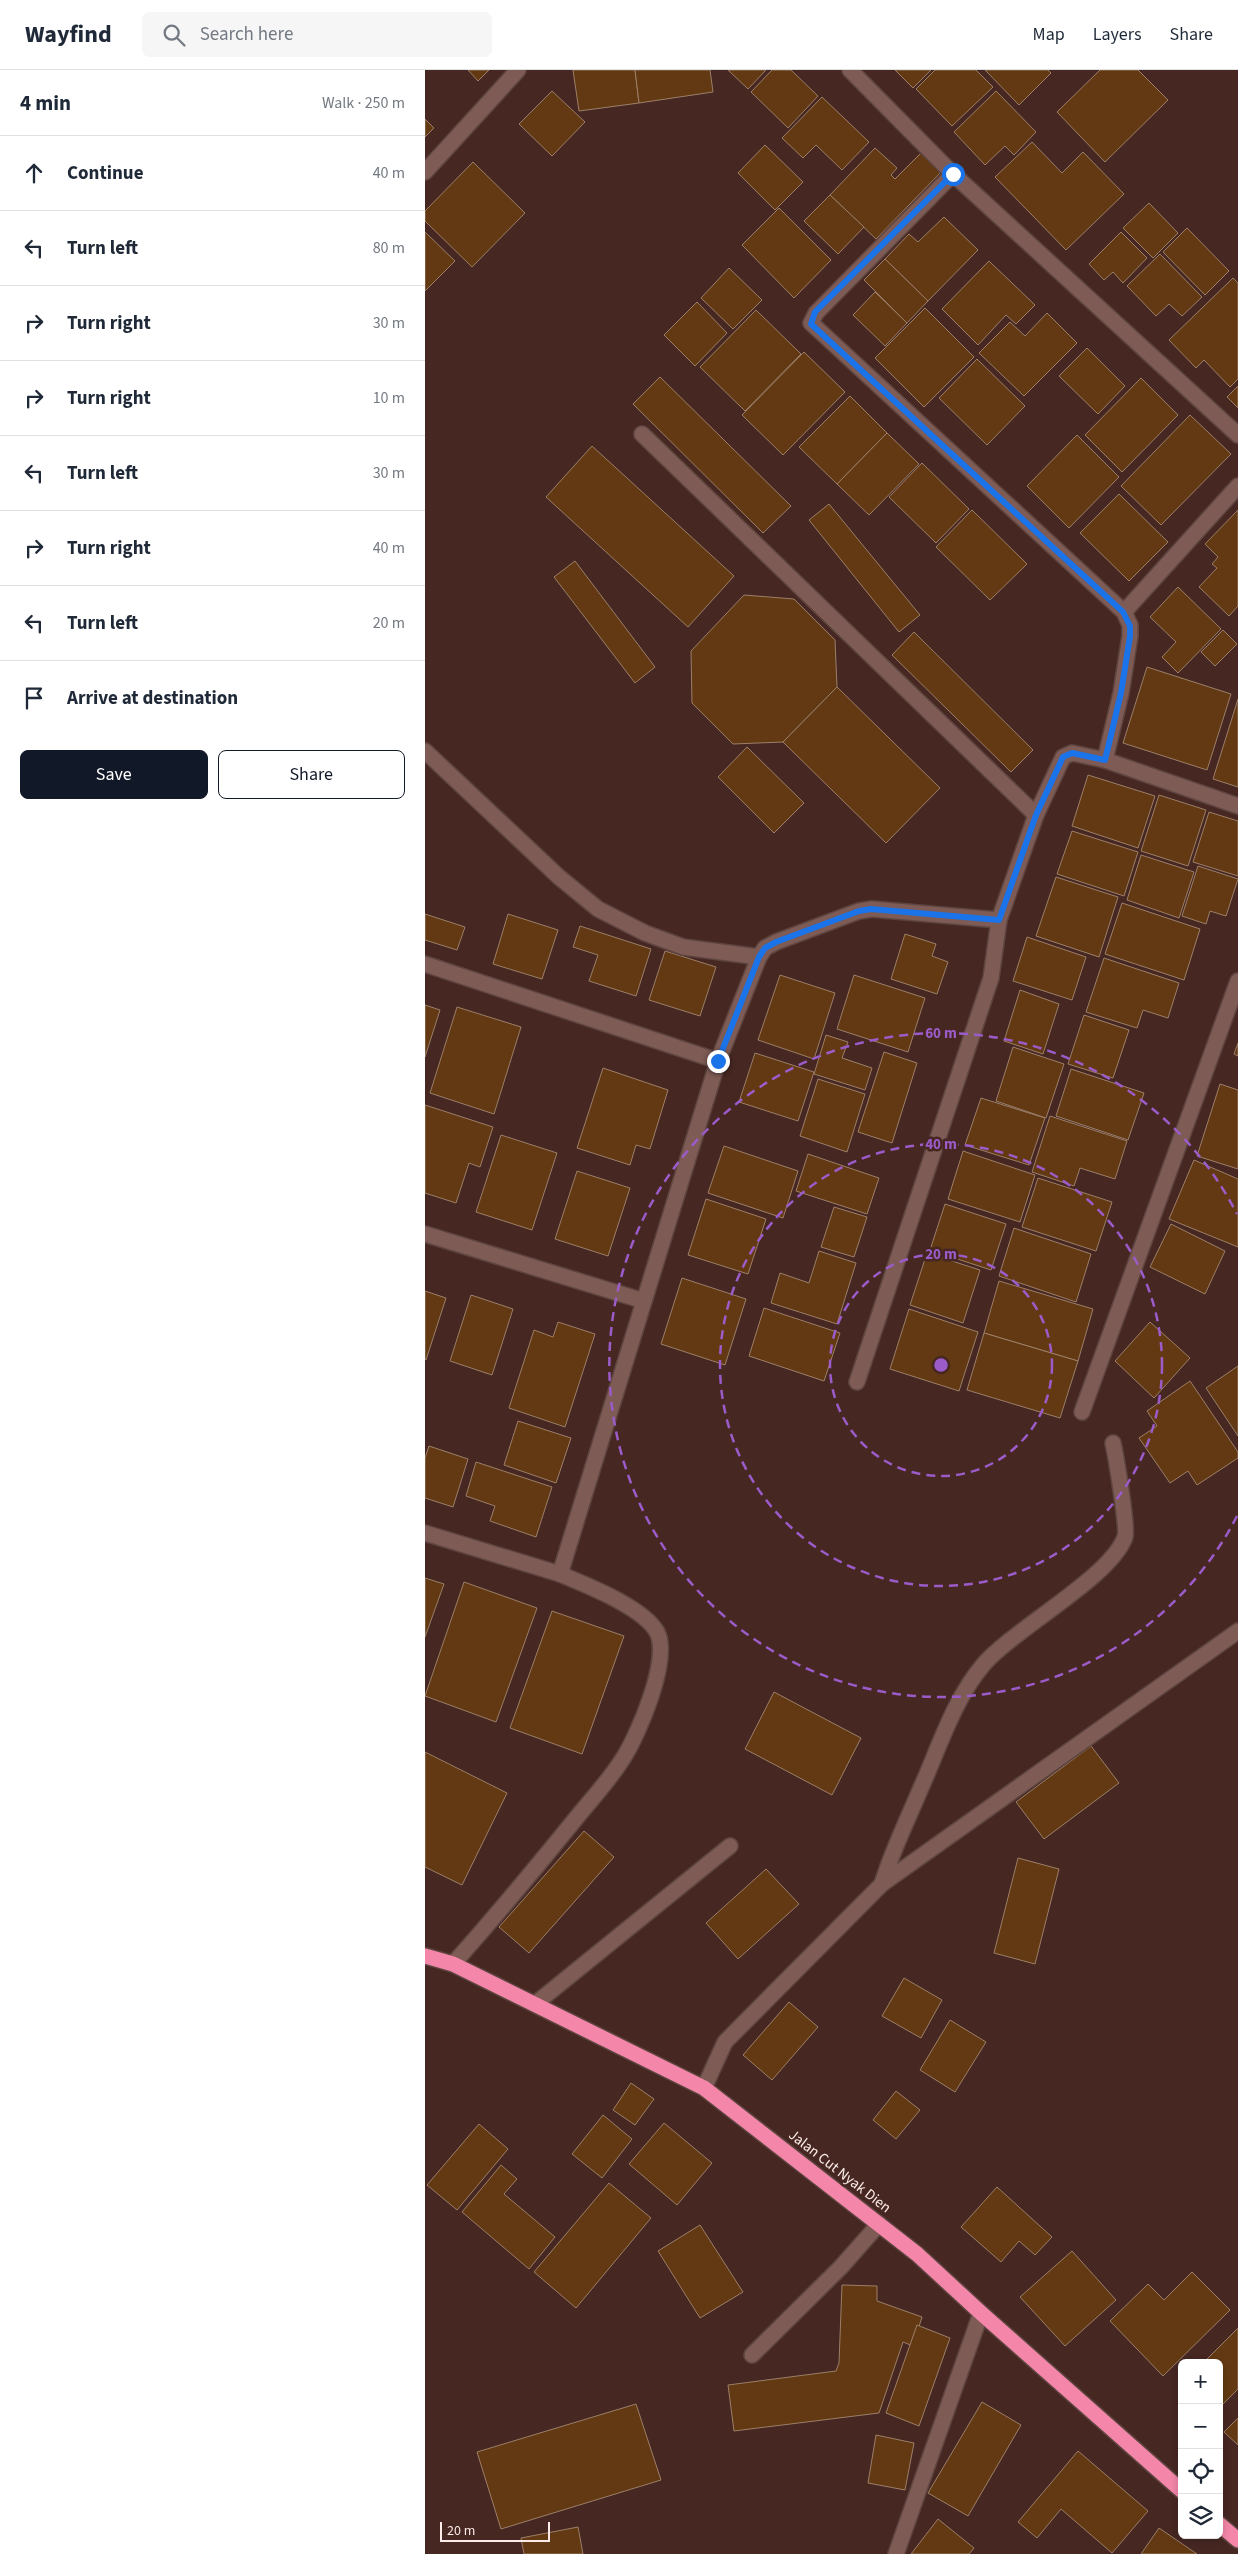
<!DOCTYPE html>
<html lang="en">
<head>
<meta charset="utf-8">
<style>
  :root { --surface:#fff; --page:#f6f6f7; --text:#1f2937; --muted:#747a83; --line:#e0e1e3; --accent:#111827 }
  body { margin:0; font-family:"Source Sans 3",sans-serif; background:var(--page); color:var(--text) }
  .controls { position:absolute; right:15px; bottom:15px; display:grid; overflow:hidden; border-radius:8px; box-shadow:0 2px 8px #0003 }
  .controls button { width:45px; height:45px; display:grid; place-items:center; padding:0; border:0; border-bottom:1px solid var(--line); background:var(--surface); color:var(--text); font:25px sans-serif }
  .scale { position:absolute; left:15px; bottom:12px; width:110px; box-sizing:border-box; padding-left:5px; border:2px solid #fcebe8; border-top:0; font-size:14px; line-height:18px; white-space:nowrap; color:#fcebe8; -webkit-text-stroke:4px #462722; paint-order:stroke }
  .stop { position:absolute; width:15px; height:15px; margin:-11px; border:4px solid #1a73e8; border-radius:50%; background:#fff }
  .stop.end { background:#1a73e8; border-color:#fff; box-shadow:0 1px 5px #0008 }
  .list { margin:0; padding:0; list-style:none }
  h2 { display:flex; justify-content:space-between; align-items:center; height:65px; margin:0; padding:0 20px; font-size:21px }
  h2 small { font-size:16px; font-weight:400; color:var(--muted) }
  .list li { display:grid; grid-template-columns:32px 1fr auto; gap:15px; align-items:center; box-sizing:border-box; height:75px; padding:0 20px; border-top:1px solid var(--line) }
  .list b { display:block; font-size:19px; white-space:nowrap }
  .list em { font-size:16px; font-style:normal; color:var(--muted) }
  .actions { display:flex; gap:10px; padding:15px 20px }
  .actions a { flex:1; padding:11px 0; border:1px solid var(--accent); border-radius:8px; text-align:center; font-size:18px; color:var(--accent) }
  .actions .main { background:var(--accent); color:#fff }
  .icon { flex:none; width:28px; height:28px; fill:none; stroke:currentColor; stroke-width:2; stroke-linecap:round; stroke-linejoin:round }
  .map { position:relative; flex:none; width:813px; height:2484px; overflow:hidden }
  header { display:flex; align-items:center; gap:30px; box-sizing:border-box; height:70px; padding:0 25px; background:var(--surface); border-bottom:1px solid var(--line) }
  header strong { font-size:24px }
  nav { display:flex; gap:28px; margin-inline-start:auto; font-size:18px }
  .search { width:350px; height:45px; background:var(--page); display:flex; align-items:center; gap:12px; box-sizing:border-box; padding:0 18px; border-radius:8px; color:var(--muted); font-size:19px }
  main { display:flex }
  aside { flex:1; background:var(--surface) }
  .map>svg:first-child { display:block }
  .building { fill:#623912; stroke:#9c7f69 }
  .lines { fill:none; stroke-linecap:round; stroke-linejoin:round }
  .minor-casing { stroke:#5d443f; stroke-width:18 }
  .highway-casing { stroke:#5d443f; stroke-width:18 }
  .minor { stroke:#7e5b54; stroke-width:15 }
  .highway { stroke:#f386a9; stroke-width:15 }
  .route { stroke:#1a73e8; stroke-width:6 }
  .ring { fill:none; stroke:#9b5cc9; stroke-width:2.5; stroke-dasharray:9 6 }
  .labels { text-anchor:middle; stroke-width:5; stroke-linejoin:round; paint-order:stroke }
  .street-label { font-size:15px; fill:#fcebe8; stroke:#462722 }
  .centre { fill:#9b5cc9; stroke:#462722; stroke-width:2.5 }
  .ring-label { font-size:15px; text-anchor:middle; font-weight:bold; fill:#9b5cc9; stroke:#462722; stroke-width:5; stroke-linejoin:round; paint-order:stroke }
</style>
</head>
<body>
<header>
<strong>Wayfind</strong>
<div class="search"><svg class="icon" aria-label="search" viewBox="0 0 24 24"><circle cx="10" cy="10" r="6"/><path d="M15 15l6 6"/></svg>Search here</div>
<nav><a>Map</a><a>Layers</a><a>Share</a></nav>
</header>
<main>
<aside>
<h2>4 min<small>Walk · 250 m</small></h2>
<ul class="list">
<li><svg class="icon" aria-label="ahead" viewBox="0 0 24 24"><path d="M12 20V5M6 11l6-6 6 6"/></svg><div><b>Continue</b></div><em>40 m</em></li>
<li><svg class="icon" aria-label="left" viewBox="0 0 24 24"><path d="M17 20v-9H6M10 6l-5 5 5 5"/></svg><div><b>Turn left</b></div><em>80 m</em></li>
<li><svg class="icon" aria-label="right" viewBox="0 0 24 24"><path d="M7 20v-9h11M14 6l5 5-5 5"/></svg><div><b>Turn right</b></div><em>30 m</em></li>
<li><svg class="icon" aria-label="right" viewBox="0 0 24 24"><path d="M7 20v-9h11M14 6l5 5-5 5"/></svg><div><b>Turn right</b></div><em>10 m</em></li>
<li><svg class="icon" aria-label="left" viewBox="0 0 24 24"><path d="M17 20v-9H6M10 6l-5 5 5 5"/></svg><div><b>Turn left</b></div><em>30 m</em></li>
<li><svg class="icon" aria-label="right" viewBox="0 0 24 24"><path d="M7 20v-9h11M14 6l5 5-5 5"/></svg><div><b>Turn right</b></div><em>40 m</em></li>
<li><svg class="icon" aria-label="left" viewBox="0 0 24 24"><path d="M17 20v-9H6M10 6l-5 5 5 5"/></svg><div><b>Turn left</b></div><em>20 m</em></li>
<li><svg class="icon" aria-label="arrive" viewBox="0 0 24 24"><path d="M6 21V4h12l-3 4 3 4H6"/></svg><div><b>Arrive at destination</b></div></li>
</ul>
<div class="actions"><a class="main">Save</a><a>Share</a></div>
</aside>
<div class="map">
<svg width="813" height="2484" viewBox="0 0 813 2484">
  <rect width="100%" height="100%" fill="#462722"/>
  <g class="building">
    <polygon points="43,0 64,0 53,11"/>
    <polygon points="148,0 210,0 214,33 154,41"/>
    <polygon points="210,0 285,0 288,22 214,33"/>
    <polygon points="303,0 341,0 323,19"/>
    <polygon points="347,0 366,0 393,26 363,58 326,22"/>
    <polygon points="470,0 506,0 488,18"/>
    <polygon points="510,0 551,0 568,17 527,56 491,19"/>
    <polygon points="560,0 623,0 626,3 594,35"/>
    <polygon points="675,0 713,0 743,30 680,92 632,42"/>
    <polygon points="127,21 160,52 127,86 94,54"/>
    <polygon points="571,21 611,62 589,85 580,76 560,95 529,62"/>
    <polygon points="397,27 444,72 417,100 391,75 378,88 357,68"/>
    <polygon points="0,49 9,58 0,67"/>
    <polygon points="607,72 637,103 658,82 699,124 641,180 570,107"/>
    <polygon points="340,75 378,112 350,140 313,103"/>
    <polygon points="450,78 472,98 466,105 470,109 497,82 517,101 451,169 405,125"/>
    <polygon points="48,92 100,143 47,197 0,151 0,141"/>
    <polygon points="405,125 439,157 413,184 379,151"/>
    <polygon points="724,133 753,163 728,188 698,158"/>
    <polygon points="354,138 406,190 369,228 317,175"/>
    <polygon points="519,147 553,180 503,231 460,189 484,164 493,172"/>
    <polygon points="762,158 804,201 780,225 738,182"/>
    <polygon points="0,162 30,191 0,221"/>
    <polygon points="696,162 722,188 698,213 688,202 679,210 664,194"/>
    <polygon points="735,184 777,227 757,246 744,234 731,246 702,216"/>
    <polygon points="460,189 503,231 482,253 439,210"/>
    <polygon points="564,191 610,235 591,254 581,245 553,275 517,239"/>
    <polygon points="304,198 337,230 308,259 276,228"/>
    <polygon points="808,208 813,213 813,309 805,317 779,290 771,298 744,270"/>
    <polygon points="450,222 482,253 460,276 428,245"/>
    <polygon points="272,232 302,263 270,296 239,265"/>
    <polygon points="500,238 549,287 499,337 450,288"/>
    <polygon points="331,240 376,284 320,341 275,297"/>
    <polygon points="622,243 652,273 599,326 554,283 585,252 600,266"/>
    <polygon points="662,278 700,316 673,344 634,306"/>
    <polygon points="379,282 420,322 358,385 317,345"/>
    <polygon points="552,289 600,336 562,375 514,328"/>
    <polygon points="235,307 366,436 338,463 208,334"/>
    <polygon points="716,308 753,345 697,402 660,365"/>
    <polygon points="813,316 813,338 802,327"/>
    <polygon points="425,326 462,363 412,414 374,377"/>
    <polygon points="765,345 806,384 736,455 696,416"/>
    <polygon points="462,363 494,394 444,445 412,414"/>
    <polygon points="652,365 694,407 644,458 602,416"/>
    <polygon points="167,376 309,506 263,557 121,427"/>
    <polygon points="497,393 544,439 511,473 464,427"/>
    <polygon points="694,424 743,472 704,511 655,463"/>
    <polygon points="404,434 495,545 474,562 384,450"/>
    <polygon points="547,440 602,494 565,530 511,477"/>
    <polygon points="813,440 813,536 804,546 774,517 792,498 787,494 793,487 780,474"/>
    <polygon points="150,491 230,597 210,613 129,507"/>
    <polygon points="753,517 796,559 753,603 737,587 751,572 725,547"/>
    <polygon points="319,525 369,529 410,570 412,617 358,672 308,674 267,633 266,581"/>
    <polygon points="798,560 812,574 790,596 776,582"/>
    <polygon points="489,562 608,680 586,702 467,585"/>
    <polygon points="722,597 806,624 782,700 698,673"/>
    <polygon points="412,617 515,718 461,773 358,672"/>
    <polygon points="813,629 813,717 788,709"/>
    <polygon points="322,677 379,733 349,763 293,707"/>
    <polygon points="663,705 730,726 713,778 647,756"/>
    <polygon points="734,725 781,740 763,796 716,781"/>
    <polygon points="784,742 813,751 813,806 768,792"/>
    <polygon points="647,761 713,782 699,826 632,804"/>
    <polygon points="716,785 769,802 754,848 702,830"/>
    <polygon points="773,796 813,809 801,846 785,841 781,854 757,846"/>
    <polygon points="631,807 693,827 674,887 611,866"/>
    <polygon points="697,833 775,859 759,910 680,884"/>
    <polygon points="0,844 40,857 32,880 0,870"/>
    <polygon points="83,844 133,860 117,909 68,894"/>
    <polygon points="155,856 226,879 211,926 164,911 173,885 148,877"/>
    <polygon points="480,864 511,874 507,886 523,892 512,924 466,909"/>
    <polygon points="602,867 661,887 647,930 588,911"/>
    <polygon points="240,881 291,897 275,946 224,930"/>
    <polygon points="679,888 754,913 743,948 718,940 712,958 661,942"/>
    <polygon points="355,905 410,923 389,989 333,970"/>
    <polygon points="429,905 500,928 483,982 412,959"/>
    <polygon points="595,920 634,934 618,984 579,971"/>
    <polygon points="0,935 15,940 0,987"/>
    <polygon points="32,937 96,957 69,1044 5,1023"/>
    <polygon points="659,945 704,960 688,1008 643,994"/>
    <polygon points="401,965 423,972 417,988 447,998 440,1020 389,1004"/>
    <polygon points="813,973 813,986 809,984"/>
    <polygon points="588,977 639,994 621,1048 571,1031"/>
    <polygon points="459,982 492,993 467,1073 433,1062"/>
    <polygon points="330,983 389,1002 373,1051 314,1032"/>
    <polygon points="178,998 243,1020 225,1079 211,1075 205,1095 152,1078"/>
    <polygon points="646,999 719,1023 703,1070 631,1046"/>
    <polygon points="393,1009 440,1024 422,1082 375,1066"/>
    <polygon points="795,1014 813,1020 813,1099 772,1086"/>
    <polygon points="556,1028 620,1048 604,1095 540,1075"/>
    <polygon points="0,1035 68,1057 55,1097 44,1093 31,1133 0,1123"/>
    <polygon points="625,1046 702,1071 690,1109 655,1098 649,1116 607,1102"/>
    <polygon points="76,1065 132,1083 107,1160 51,1142"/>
    <polygon points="299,1076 373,1101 358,1148 283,1123"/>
    <polygon points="538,1081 610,1105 595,1152 523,1129"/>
    <polygon points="383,1084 454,1108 442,1144 371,1121"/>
    <polygon points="769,1090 813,1109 813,1177 744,1149"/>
    <polygon points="152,1101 205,1118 183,1186 130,1169"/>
    <polygon points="613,1108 687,1132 671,1181 597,1157"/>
    <polygon points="281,1129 341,1149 323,1204 263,1185"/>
    <polygon points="520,1134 581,1154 566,1200 505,1180"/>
    <polygon points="409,1137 442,1147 429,1187 396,1177"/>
    <polygon points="746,1154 800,1181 780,1224 725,1197"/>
    <polygon points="589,1158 666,1184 651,1232 574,1206"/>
    <polygon points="394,1181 431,1193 412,1254 346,1233 355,1203 384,1213"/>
    <polygon points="502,1183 555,1200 538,1253 485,1235"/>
    <polygon points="257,1208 321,1229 300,1295 236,1274"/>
    <polygon points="574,1211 668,1239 653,1291 559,1263"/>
    <polygon points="0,1221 21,1228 1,1290 0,1289"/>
    <polygon points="46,1225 88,1239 67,1305 25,1291"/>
    <polygon points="339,1238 415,1263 399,1311 324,1286"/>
    <polygon points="484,1239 553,1262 534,1321 465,1299"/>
    <polygon points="133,1252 170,1264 140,1357 84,1338 109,1260 128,1267"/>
    <polygon points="725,1252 765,1288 729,1328 690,1291"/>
    <polygon points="559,1263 653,1291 635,1348 542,1320"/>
    <polygon points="813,1296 813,1366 781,1318"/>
    <polygon points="765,1311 813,1382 813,1388 772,1415 763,1401 745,1413 714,1368 732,1356 722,1341"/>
    <polygon points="93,1351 146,1368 131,1413 79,1395"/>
    <polygon points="4,1376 43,1389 28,1437 0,1428 0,1388"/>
    <polygon points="51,1392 127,1417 111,1467 65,1451 70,1436 41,1426"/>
    <polygon points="0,1508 19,1514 0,1567"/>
    <polygon points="39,1512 112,1538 71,1652 0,1626"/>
    <polygon points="127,1541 199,1566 157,1684 85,1658"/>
    <polygon points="349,1622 436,1668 407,1725 320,1679"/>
    <polygon points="666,1676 694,1713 619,1769 591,1732"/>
    <polygon points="0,1682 82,1723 37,1815 0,1797"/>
    <polygon points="159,1761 189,1787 104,1883 74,1857"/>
    <polygon points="593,1788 634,1799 610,1894 569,1883"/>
    <polygon points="341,1799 374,1834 313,1889 281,1853"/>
    <polygon points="479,1908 517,1930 496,1968 457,1946"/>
    <polygon points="364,1932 393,1957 347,2010 318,1985"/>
    <polygon points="525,1950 561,1972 530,2022 495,2000"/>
    <polygon points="206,2013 229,2029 210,2055 188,2040"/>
    <polygon points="471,2021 495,2040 471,2069 448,2050"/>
    <polygon points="178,2045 207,2069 177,2108 147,2084"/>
    <polygon points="239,2053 287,2093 252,2135 204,2094"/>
    <polygon points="54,2054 83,2079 32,2140 2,2115"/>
    <polygon points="76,2095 92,2109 79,2124 130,2167 104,2199 37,2142"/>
    <polygon points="184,2113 226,2148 151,2238 109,2202"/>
    <polygon points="572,2117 627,2167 610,2185 594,2171 576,2192 536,2157"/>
    <polygon points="275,2155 318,2222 275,2248 233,2181"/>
    <polygon points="647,2181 691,2230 640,2276 595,2227"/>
    <polygon points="767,2202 805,2240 738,2306 685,2251 723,2214 739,2230"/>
    <polygon points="417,2215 452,2216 452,2231 497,2247 488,2276 478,2272 454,2343 309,2361 303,2315 411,2301 414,2293"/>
    <polygon points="492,2255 525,2268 494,2356 461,2343"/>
    <polygon points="813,2258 813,2319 794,2338 794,2293 778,2293"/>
    <polygon points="557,2332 596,2355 543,2446 503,2423"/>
    <polygon points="211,2334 236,2410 76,2459 52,2382"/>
    <polygon points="813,2348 813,2375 799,2362"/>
    <polygon points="451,2365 489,2373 480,2420 443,2413"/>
    <polygon points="653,2381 723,2441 687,2483 636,2439 612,2468 593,2452"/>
    <polygon points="513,2449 549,2478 544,2484 486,2484"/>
    <polygon points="153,2457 158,2484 99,2484 96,2468"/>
    <polygon points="734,2458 772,2484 716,2484"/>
  </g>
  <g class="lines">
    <defs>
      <g id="minor">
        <polyline points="425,0 528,104 813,365"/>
        <polyline points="0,102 93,0"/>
        <polyline points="528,104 391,243 386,253 699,542 705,555 705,566 696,623 680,690 813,736"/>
        <polyline points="217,364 611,745"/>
        <polyline points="699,542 813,416"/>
        <polyline points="0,681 134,807 173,839 220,863 258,877 334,887"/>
        <polyline points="0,894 293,991"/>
        <polyline points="0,1164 219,1231"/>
        <polyline points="432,1312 566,908 574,850 611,745 638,687 647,683 680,690"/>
        <polyline points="657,1342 813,911"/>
        <polyline points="0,1463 135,1504"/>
        <path d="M 457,1814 C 467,1781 482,1751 495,1720 C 514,1678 528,1631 558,1595 C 590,1558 686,1507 700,1467 C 703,1458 691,1387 688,1373"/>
        <path d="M 28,1894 C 69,1848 109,1800 148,1752 C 164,1732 183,1712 197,1690 C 213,1666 246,1589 232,1562 C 218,1537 161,1515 135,1504 L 293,991 L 334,887 L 340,878 L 351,872 L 434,841 L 447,839 L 574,850"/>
        <polyline points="110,1934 305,1776"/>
        <polyline points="279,2018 300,1972 457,1814 813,1561"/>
        <polyline points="327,2285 416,2197 454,2154"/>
        <polyline points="471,2484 556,2243"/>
      </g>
      <g id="highway">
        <polyline points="0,1886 28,1894 279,2018 492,2184 556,2243 757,2421"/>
        <polyline points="794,2454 813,2470"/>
      </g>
    </defs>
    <use href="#minor" class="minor-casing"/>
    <use href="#highway" class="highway-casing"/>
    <use href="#minor" class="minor"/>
    <use href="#highway" class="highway"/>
  </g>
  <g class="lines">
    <polyline class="route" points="293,991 334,887 340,878 351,872 434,841 446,839 574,850 611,745 638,687 647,683 680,690 696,623 705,566 705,556 698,542 386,254 390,242 528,104"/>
  </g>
  <g class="ring">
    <circle cx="516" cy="1295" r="111"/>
    <circle cx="516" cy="1295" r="221"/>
    <path d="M812 1446A332 332 0 1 1 812 1144"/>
  </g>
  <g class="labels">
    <g class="street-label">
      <text transform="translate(415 2101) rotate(38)" y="5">Jalan Cut Nyak Dien</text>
    </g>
  </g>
  <circle cx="516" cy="1295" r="8" class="centre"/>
  <g class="ring-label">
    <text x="516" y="968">60 m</text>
    <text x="516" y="1079">40 m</text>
    <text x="516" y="1189">20 m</text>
  </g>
</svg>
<div class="controls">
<button>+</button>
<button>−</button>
<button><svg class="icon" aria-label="locate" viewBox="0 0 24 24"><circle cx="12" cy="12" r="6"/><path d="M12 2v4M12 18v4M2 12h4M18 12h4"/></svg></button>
<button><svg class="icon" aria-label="layers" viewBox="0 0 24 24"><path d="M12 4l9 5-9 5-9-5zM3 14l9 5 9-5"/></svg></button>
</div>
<div class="scale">20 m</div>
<div class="stop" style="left:528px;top:104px"></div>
<div class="stop end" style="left:293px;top:991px"></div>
</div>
</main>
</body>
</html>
